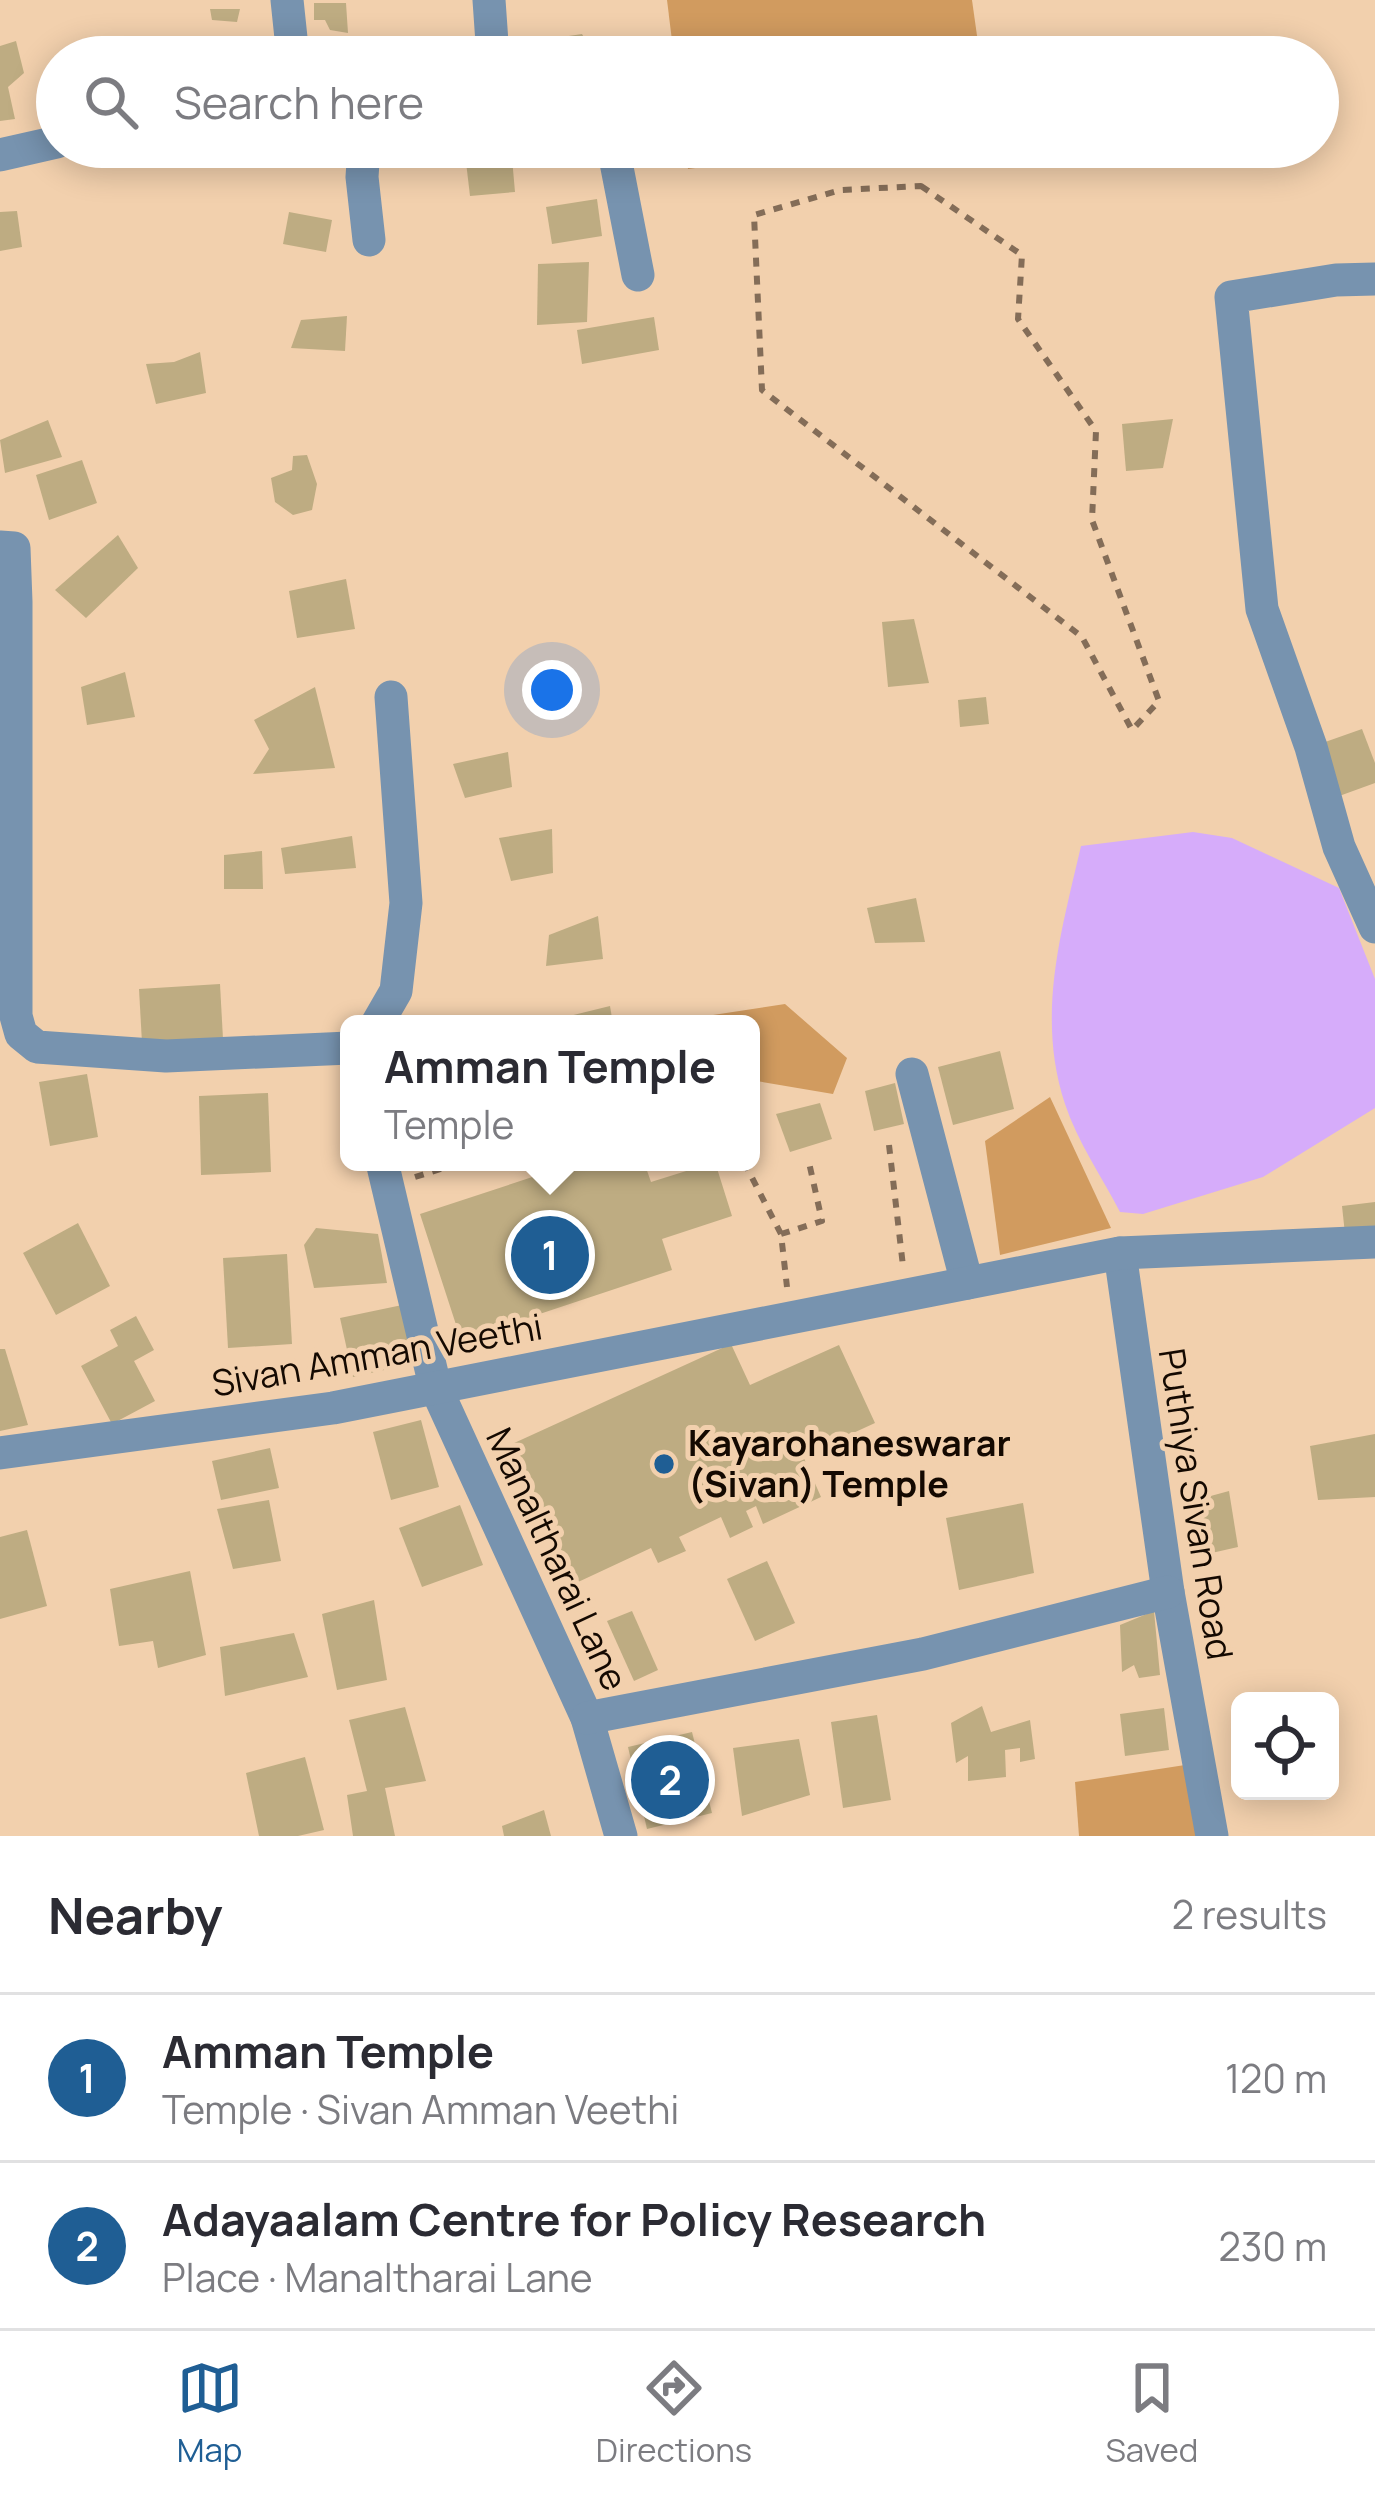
<!DOCTYPE html>
<html lang="en">
<head>
<meta charset="utf-8">
<style>
  :root { --surface:#fff; --page:#f7f7f7; --text:#2b2b33; --muted:#7c7c81; --line:#e1e1e2; --accent:#1f5e94 }
  body { margin:0; font-family:Manrope,sans-serif; background:var(--page); color:var(--text) }
  .controls { position:absolute; right:36px; bottom:36px; display:grid; overflow:hidden; border-radius:18px; box-shadow:0 6px 30px #0003 }
  .controls button { width:108px; height:108px; display:grid; place-items:center; padding:0; border:0; border-bottom:3px solid var(--line); background:var(--surface); color:var(--text); font:60px sans-serif }
  .you { position:absolute; left:552px; top:690px; width:42px; height:42px; margin:-30px; border:9px solid #fff; border-radius:50%; background:#1a73e8; box-shadow:0 0 0 18px #1a73e833 }
  .badge { display:grid; place-items:center; width:78px; height:78px; border-radius:50%; background:var(--accent); color:#fff; font-size:39px; font-weight:700 }
  .pin { position:absolute; translate:-50% -50%; border:6px solid #fff; box-shadow:0 3px 12px #0006 }
  .popup { position:absolute; left:340px; top:1015px; width:420px; height:156px; box-sizing:border-box; display:grid; place-content:center; border-radius:18px; background:var(--surface); filter:drop-shadow(0 3px 9px #0005); font-size:39px; white-space:nowrap; color:var(--muted) }
  .popup b { font-size:45px; color:var(--text) }
  .popup::after { content:''; position:absolute; left:50%; top:100%; margin-left:-24px; border:24px solid transparent; border-top-color:var(--surface) }
  .list { margin:0; padding:0; list-style:none }
  h2 { display:flex; justify-content:space-between; align-items:center; height:156px; margin:0; padding:0 48px; font-size:51px }
  h2 small { font-size:39px; font-weight:400; color:var(--muted) }
  .list li { display:grid; grid-template-columns:78px 1fr auto; gap:36px; align-items:center; box-sizing:border-box; height:168px; padding:0 48px; border-top:3px solid var(--line) }
  .list b { display:block; font-size:45px; white-space:nowrap }
  .list p { margin:0; font-size:39px; white-space:nowrap; color:var(--muted) }
  .list em { font-size:39px; font-style:normal; color:var(--muted) }
  .icon { flex:none; width:66px; height:66px; fill:none; stroke:currentColor; stroke-width:2; stroke-linecap:round; stroke-linejoin:round }
  .map { position:relative; flex:none; width:1375px; height:1836px; overflow:hidden }
  .search { position:absolute; background:var(--surface); box-shadow:0 6px 30px #0003; left:36px; right:36px; top:36px; height:132px; display:flex; align-items:center; gap:30px; box-sizing:border-box; padding:0 42px; border-radius:66px; color:var(--muted); font-size:45px }
  .sheet { height:492px; background:var(--surface) }
  nav { display:flex; justify-content:space-around; align-items:center; box-sizing:border-box; height:168px; border-top:3px solid var(--line); background:var(--surface); font-size:33px; color:var(--muted) }
  nav a { display:grid; justify-items:center; gap:6px }
  nav .on { color:var(--accent) }
  .map>svg:first-child { display:block }
  .green { fill:#d19b5f }
  .water { fill:#d6acfa }
  .building { fill:#beac82 }
  .lines { fill:none; stroke-linecap:round; stroke-linejoin:round }
  .path { stroke:#846d58; stroke-width:6; stroke-dasharray:9 9; stroke-linecap:butt }
  .minor { stroke:#7793af; stroke-width:33 }
  .poi-dot { fill:#1f5e94; stroke:#f2d0ad; stroke-width:4.5 }
  .labels { text-anchor:middle; stroke-width:10; stroke-linejoin:round; paint-order:stroke }
  .street-label { font-size:36px; fill:#140901; stroke:#f2d0ad }
  .poi-label { font-size:36px; font-weight:bold; fill:#140901; stroke:#f2d0ad; text-anchor:start }
</style>
</head>
<body>
<div class="map">
<svg width="1375" height="1836" viewBox="0 0 1375 1836">
  <rect width="100%" height="100%" fill="#f2d0ad"/>
  <g class="green">
    <polygon points="667,0 972,0 980,57 674,57"/>
    <polygon points="685,147 846,147 688,169"/>
    <polygon points="785,1004 847,1058 833,1094 751,1080 751,1024 654,1024"/>
    <polygon points="1050,1097 1111,1228 1000,1255 985,1141"/>
    <polygon points="1198,1763 1212,1836 1079,1836 1075,1782"/>
  </g>
  <path class="water" d="M 1193,832 L 1232,838 L 1339,888 L 1375,979 L 1375,1108 L 1263,1177 L 1143,1214 L 1120,1212 C 1102,1177 1077,1141 1065,1104 C 1036,1016 1061,933 1081,846 Z"/>
  <g class="building">
    <polygon points="314,3 346,3 348,33 330,30 325,20 314,20"/>
    <polygon points="210,9 240,9 237,22 212,20"/>
    <polygon points="582,34 595,57 528,57 522,43"/>
    <polygon points="16,41 24,73 8,87 15,119 0,121 0,46"/>
    <polygon points="512,158 515,192 470,196 466,162"/>
    <polygon points="597,199 602,236 552,244 546,207"/>
    <polygon points="17,211 22,247 0,251 0,212"/>
    <polygon points="289,212 332,220 326,252 283,244"/>
    <polygon points="589,262 587,322 537,325 538,264"/>
    <polygon points="347,316 345,351 291,348 301,320"/>
    <polygon points="654,317 659,350 582,364 577,330"/>
    <polygon points="200,352 206,393 156,404 146,364 174,362"/>
    <polygon points="1173,419 1163,468 1126,471 1122,424"/>
    <polygon points="48,420 62,457 5,473 0,440"/>
    <polygon points="307,455 317,484 312,510 293,515 275,502 271,478 292,470 293,456"/>
    <polygon points="82,460 97,503 49,520 36,475"/>
    <polygon points="118,535 138,568 86,618 55,590"/>
    <polygon points="346,579 355,629 297,638 289,591"/>
    <polygon points="914,619 929,683 888,687 882,622"/>
    <polygon points="125,672 135,717 87,725 81,687"/>
    <polygon points="315,687 335,768 253,774 269,749 254,720"/>
    <polygon points="986,697 989,724 960,727 958,700"/>
    <polygon points="1362,729 1375,763 1375,783 1331,799 1311,747"/>
    <polygon points="508,752 512,787 465,798 453,764"/>
    <polygon points="552,829 553,873 511,881 499,838"/>
    <polygon points="352,836 356,868 285,874 281,848"/>
    <polygon points="262,851 263,889 224,889 224,855"/>
    <polygon points="916,898 925,942 875,943 867,908"/>
    <polygon points="598,916 603,959 546,966 549,935"/>
    <polygon points="220,984 223,1039 142,1043 139,989"/>
    <polygon points="610,1006 613,1024 545,1024 545,1022"/>
    <polygon points="1000,1051 1014,1109 953,1125 938,1067"/>
    <polygon points="87,1074 98,1137 50,1146 39,1082"/>
    <polygon points="895,1083 904,1124 874,1131 865,1091"/>
    <polygon points="268,1093 271,1172 201,1175 199,1096"/>
    <polygon points="820,1103 832,1139 790,1152 776,1114"/>
    <polygon points="578,1162 644,1162 651,1182 715,1162 732,1216 662,1239 672,1270 461,1340 420,1214"/>
    <polygon points="1375,1202 1375,1230 1345,1234 1342,1206"/>
    <polygon points="78,1223 110,1286 56,1315 23,1253"/>
    <polygon points="316,1228 378,1234 387,1283 314,1288 304,1245"/>
    <polygon points="287,1254 292,1344 228,1348 223,1258"/>
    <polygon points="407,1304 420,1362 353,1377 340,1318"/>
    <polygon points="136,1316 154,1350 134,1361 155,1401 112,1424 81,1366 118,1346 110,1330"/>
    <polygon points="731,1344 750,1385 839,1345 875,1423 803,1456 821,1497 763,1524 756,1506 746,1511 753,1527 730,1538 721,1517 679,1537 686,1551 658,1563 651,1548 576,1583 512,1444"/>
    <polygon points="0,1349 5,1349 28,1425 0,1431"/>
    <polygon points="421,1420 439,1487 391,1500 373,1432"/>
    <polygon points="1375,1434 1375,1497 1318,1500 1310,1446"/>
    <polygon points="270,1448 279,1488 221,1500 212,1461"/>
    <polygon points="1229,1491 1238,1547 1194,1557 1185,1503"/>
    <polygon points="269,1500 281,1561 233,1569 217,1509"/>
    <polygon points="1023,1503 1034,1573 959,1590 946,1518"/>
    <polygon points="460,1505 483,1565 422,1587 399,1528"/>
    <polygon points="27,1530 47,1606 0,1619 0,1537"/>
    <polygon points="767,1561 795,1623 755,1641 727,1579"/>
    <polygon points="190,1571 206,1655 158,1668 153,1641 119,1646 110,1589"/>
    <polygon points="374,1600 387,1680 337,1690 322,1614"/>
    <polygon points="632,1611 658,1670 634,1681 607,1621"/>
    <polygon points="1154,1611 1160,1675 1139,1678 1134,1665 1122,1672 1120,1625"/>
    <polygon points="294,1633 308,1677 225,1696 220,1647"/>
    <polygon points="982,1706 991,1732 1030,1720 1035,1759 1020,1762 1020,1748 1005,1750 1006,1777 968,1781 968,1756 956,1763 951,1723"/>
    <polygon points="405,1707 426,1781 385,1788 395,1836 353,1836 347,1795 367,1791 349,1720"/>
    <polygon points="1164,1708 1169,1750 1125,1756 1120,1714"/>
    <polygon points="877,1715 891,1800 843,1808 831,1722"/>
    <polygon points="692,1732 712,1813 647,1829 628,1747"/>
    <polygon points="799,1739 810,1795 742,1816 733,1748"/>
    <polygon points="305,1757 324,1830 298,1836 259,1836 246,1773"/>
    <polygon points="544,1810 551,1836 504,1836 502,1826"/>
  </g>
  <g class="lines">
    <g class="path">
      <polygon points="921,186 1022,255 1018,319 1096,431 1092,520 1159,701 1132,730 1082,637 762,390 754,215 841,190"/>
      <polyline points="889,1145 903,1266"/>
      <polyline points="744,1162 781,1234 787,1287"/>
      <polyline points="415,1177 463,1162"/>
      <polyline points="781,1234 822,1221 808,1158"/>
    </g>
    <g class="minor">
      <polyline points="287,0 293,57"/>
      <polyline points="489,0 493,57"/>
      <polyline points="364,147 362,177 369,240"/>
      <polyline points="613,147 638,275"/>
      <polyline points="0,155 57,142"/>
      <polyline points="1375,279 1336,280 1231,297 1262,609 1311,747 1339,847 1375,927"/>
      <polyline points="0,547 14,548 16,602 16,1016 21,1034 37,1047 166,1056 349,1048"/>
      <polyline points="377,1024 396,991 406,903 391,697"/>
      <polyline points="912,1074 967,1283"/>
      <polyline points="382,1162 435,1386 587,1718 621,1836"/>
      <polyline points="1120,1253 1168,1592 1212,1836"/>
      <polyline points="0,1453 333,1408 1120,1253 1375,1242"/>
      <polyline points="587,1718 923,1654 1168,1592"/>
    </g>
  </g>
  <circle class="poi-dot" cx="664" cy="1464" r="12"/>
  <g class="labels">
    <g class="street-label">
      <text transform="translate(377 1355) rotate(-10)" y="13">Sivan Amman Veethi</text>
      <text transform="translate(1196 1504) rotate(81)" y="13">Puthiya Sivan Road</text>
      <text transform="translate(557 1559) rotate(65)" y="13">Manaltharai Lane</text>
    </g>
    <g class="poi-label">
      <text x="688" y="1456">Kayarohaneswarar<tspan x="688" dy="41">(Sivan) Temple</tspan></text>
    </g>
  </g>
</svg>
<div class="controls">
<button><svg class="icon" aria-label="locate" viewBox="0 0 24 24"><circle cx="12" cy="12" r="6"/><path d="M12 2v4M12 18v4M2 12h4M18 12h4"/></svg></button>
</div>
<div class="you"></div>
<div class="pin badge" style="left:550px;top:1255px">1</div>
<div class="popup"><b>Amman Temple</b>Temple</div>
<div class="pin badge" style="left:670px;top:1780px">2</div>
<div class="search"><svg class="icon" aria-label="search" viewBox="0 0 24 24"><circle cx="10" cy="10" r="6"/><path d="M15 15l6 6"/></svg>Search here</div>
</div>
<section class="sheet">
<h2>Nearby<small>2 results</small></h2>
<ul class="list">
<li><span class="badge">1</span><div><b>Amman Temple</b><p>Temple · Sivan Amman Veethi</p></div><em>120 m</em></li>
<li><span class="badge">2</span><div><b>Adayaalam Centre for Policy Research</b><p>Place · Manaltharai Lane</p></div><em>230 m</em></li>
</ul>
</section>
<nav>
<a class="on"><svg class="icon" aria-label="map" viewBox="0 0 24 24"><path d="M3 6l6-2 6 2 6-2v14l-6 2-6-2-6 2zM9 4v14M15 6v14"/></svg>Map</a>
<a><svg class="icon" aria-label="directions" viewBox="0 0 24 24"><path d="M12 3l9 9-9 9-9-9zM9 14v-3h6M13 9l2 2-2 2"/></svg>Directions</a>
<a><svg class="icon" aria-label="saved" viewBox="0 0 24 24"><path d="M7 4h10v16l-5-4-5 4z"/></svg>Saved</a>
</nav>
</body>
</html>
